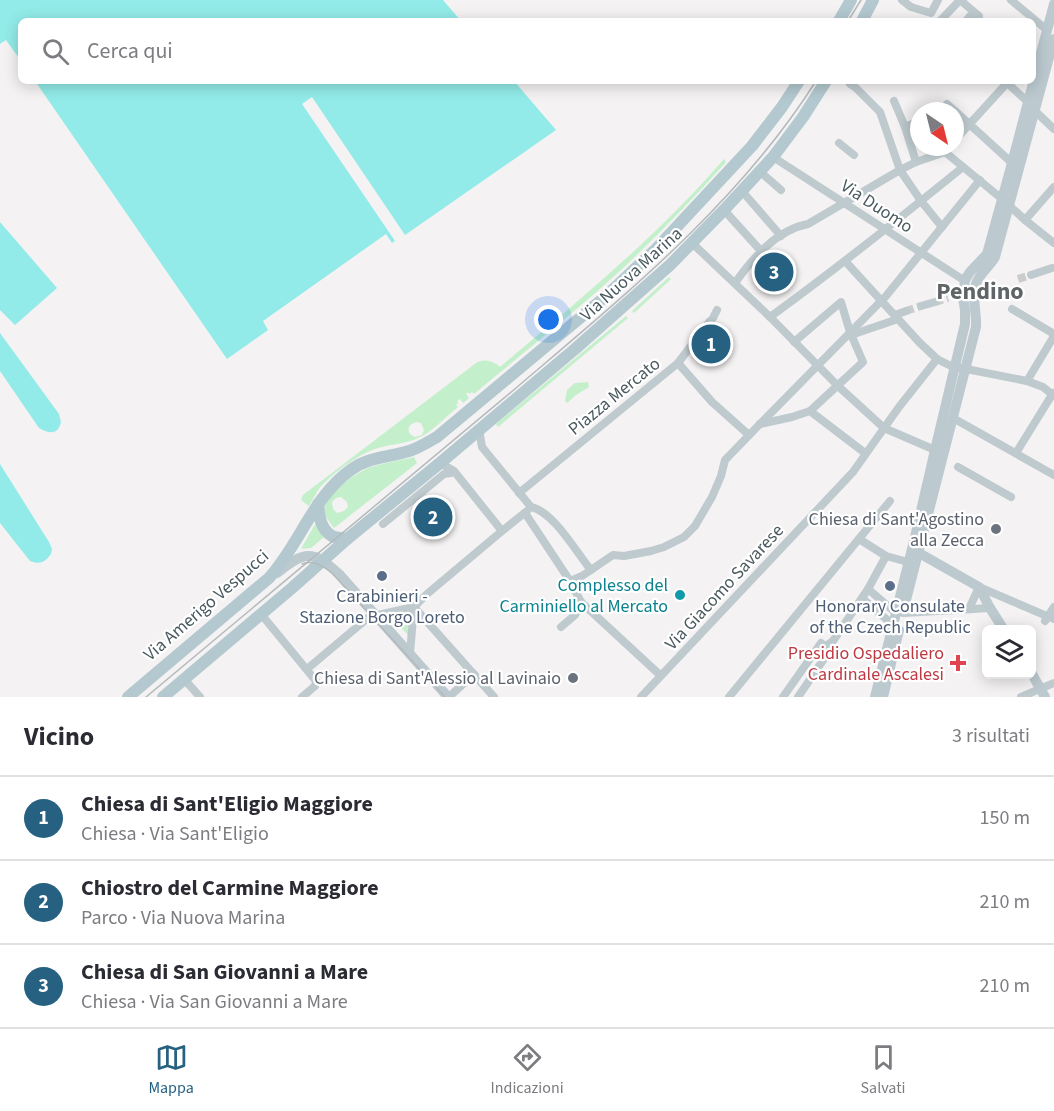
<!DOCTYPE html>
<html lang="it">
<head>
<meta charset="utf-8">
<style>
  :root { --surface:#fff; --page:#f2f2f3; --text:#2b2b33; --muted:#7c7c81; --line:#e1e1e2; --accent:#266181 }
  body { margin:0; font-family:"Source Sans 3",sans-serif; background:var(--page); color:var(--text) }
  .controls { position:absolute; right:18px; bottom:18px; display:grid; overflow:hidden; border-radius:9px; box-shadow:0 3px 15px #0003 }
  .controls button { width:54px; height:54px; display:grid; place-items:center; padding:0; border:0; border-bottom:2px solid var(--line); background:var(--surface); color:var(--text); font:30px sans-serif }
  .compass { position:absolute; left:910px; top:102px; width:54px; height:54px; border-radius:50%; background:var(--surface); box-shadow:0 3px 15px #0003; rotate:145deg }
  .you { position:absolute; left:549px; top:320px; width:21px; height:21px; margin:-15px; border:4px solid #fff; border-radius:50%; background:#1a73e8; box-shadow:0 0 0 9px #1a73e833 }
  .badge { display:grid; place-items:center; width:39px; height:39px; border-radius:50%; background:var(--accent); color:#fff; font-size:20px; font-weight:700 }
  .pin { position:absolute; translate:-50% -50%; border:3px solid #fff; box-shadow:0 2px 6px #0006 }
  .list { margin:0; padding:0; list-style:none }
  h2 { display:flex; justify-content:space-between; align-items:center; height:78px; margin:0; padding:0 24px; font-size:26px }
  h2 small { font-size:20px; font-weight:400; color:var(--muted) }
  .list li { display:grid; grid-template-columns:39px 1fr auto; gap:18px; align-items:center; box-sizing:border-box; height:84px; padding:0 24px; border-top:2px solid var(--line) }
  .list b { display:block; font-size:22px; white-space:nowrap }
  .list p { margin:0; font-size:20px; white-space:nowrap; color:var(--muted) }
  .list em { font-size:20px; font-style:normal; color:var(--muted) }
  .icon { flex:none; width:33px; height:33px; fill:none; stroke:currentColor; stroke-width:2; stroke-linecap:round; stroke-linejoin:round }
  .map { position:relative; flex:none; width:1054px; height:697px; overflow:hidden }
  .search { position:absolute; background:var(--surface); box-shadow:0 3px 15px #0003; left:18px; right:18px; top:18px; height:66px; display:flex; align-items:center; gap:15px; box-sizing:border-box; padding:0 21px; border-radius:9px; color:var(--muted); font-size:22px }
  .sheet { height:330px; background:var(--surface) }
  nav { display:flex; justify-content:space-around; align-items:center; box-sizing:border-box; height:84px; border-top:2px solid var(--line); background:var(--surface); font-size:16px; color:var(--muted) }
  nav a { display:grid; justify-items:center; gap:3px }
  nav .on { color:var(--accent) }
  .map>svg:first-child { display:block }
  .green { fill:#c3efca; fill-rule:evenodd }
  .water { fill:#92ebe8 }
  .lines { fill:none; stroke-linecap:round; stroke-linejoin:round }
  .street-tunnel { stroke:#caccce; stroke-width:8; stroke-dasharray:8 4; stroke-linecap:butt }
  .street { stroke:#becace; stroke-width:8 }
  .secondary { stroke:#bccad0; stroke-width:10 }
  .primary { stroke:#b3c8cf; stroke-width:12 }
  .tram { stroke:#b4b9bc; stroke-width:1.5 }
  .worship-dot { fill:#6b7280; stroke:#fff; stroke-width:2 }
  .service-dot { fill:#5c6f8a; stroke:#fff; stroke-width:2 }
  .culture-dot { fill:#0f9aa8; stroke:#fff; stroke-width:2 }
  .health-dot { fill:#e0444e; stroke:#fff; stroke-width:2 }
  .labels { text-anchor:middle; stroke-width:4.5; stroke-linejoin:round; paint-order:stroke }
  .street-label { font-size:18px; fill:#4a5a5f; stroke:#fff }
  .worship-label { font-size:18px; fill:#5b616d; stroke:#fff; text-anchor:end }
  .culture-label { font-size:18px; fill:#0d838f; stroke:#fff; text-anchor:end }
  .service-label { font-size:18px; fill:#4e5e75; stroke:#fff }
  .health-label { font-size:18px; fill:#be3a42; stroke:#fff; text-anchor:end }
  .district-label { font-size:24px; font-weight:bold; fill:#5f6467; stroke:#fff }
</style>
</head>
<body>
<div class="map">
<svg width="1054" height="697" viewBox="0 0 1054 697">
  <rect width="100%" height="100%" fill="#f4f2f3"/>
  <g class="green">
    <path d="M 724,159 L 726,162 C 693,199 658,235 621,270 C 574,313 523,353 474,394 L 472,392 L 469,394 L 468,392 L 466,394 L 469,398 L 463,403 L 460,399 L 457,401 L 458,403 L 456,405 L 458,407 C 446,416 432,433 418,438 C 405,444 391,444 378,448 C 358,454 331,474 318,490 C 315,495 312,501 309,506 L 301,500 L 303,495 L 476,363 C 485,358 493,361 500,367 C 578,301 657,237 724,159 ZM 416,422 L 421,423 L 424,430 L 422,435 L 415,437 C 409,435 407,430 410,425 Z"/>
    <polygon points="669,277 671,279 634,313 632,311"/>
    <polygon points="626,316 628,318 498,427 496,424"/>
    <polygon points="588,382 589,387 576,395 567,403 565,401 567,390 575,383"/>
    <path d="M 414,457 L 417,463 L 334,528 L 323,513 C 325,500 331,495 341,486 C 367,463 381,465 414,457 ZM 341,497 L 347,502 L 348,507 L 344,511 L 337,513 L 333,509 L 332,502 L 336,498 Z"/>
    <polygon points="436,496 454,518 431,538 412,516"/>
    <polygon points="315,524 324,537 311,548 301,549"/>
    <polygon points="409,612 408,635 390,616"/>
  </g>
  <g class="water">
    <polygon points="0,0 443,0 461,21 21,21 21,61 6,40 0,44"/>
    <polygon points="35,81 514,81 556,130 405,235 312,97 302,104 395,241 392,243 386,234 263,321 268,330 227,359"/>
    <polygon points="0,222 57,288 15,325 0,310"/>
    <path d="M 0,333 L 59,414 L 61,422 C 58,435 49,434 39,428 L 0,371 Z"/>
    <path d="M 0,464 L 49,542 L 52,549 L 51,554 C 45,562 40,565 30,561 L 0,523 Z"/>
  </g>
  <g class="lines">
    <g class="street-tunnel">
      <polyline points="1018,279 1031,275"/>
      <polyline points="935,302 948,298"/>
      <polyline points="906,311 921,306"/>
    </g>
    <g class="street">
      <polyline points="902,0 911,7 931,13 938,0"/>
      <polyline points="960,0 979,16"/>
      <polyline points="1011,0 1047,30"/>
      <polyline points="940,21 960,0"/>
      <polyline points="966,21 970,16 976,19"/>
      <polyline points="1005,81 1028,102"/>
      <polyline points="850,84 856,88 880,112 900,170 921,201 942,227"/>
      <polyline points="894,101 905,127 916,162"/>
      <polyline points="947,104 955,111"/>
      <polyline points="955,111 1012,163"/>
      <polyline points="1035,111 1054,129"/>
      <polyline points="905,127 919,121"/>
      <polyline points="955,140 1007,83"/>
      <polyline points="839,143 854,155"/>
      <polyline points="945,152 1002,199 1025,220 1054,243"/>
      <polyline points="773,157 965,281"/>
      <polyline points="765,176 781,190"/>
      <polyline points="742,191 781,236"/>
      <polyline points="724,210 761,251"/>
      <polyline points="1025,220 1054,187"/>
      <polyline points="692,243 770,317 838,386 884,428 935,450"/>
      <polyline points="845,261 919,342 937,359 951,366 1027,381 1043,387 1054,396"/>
      <polyline points="1031,275 1052,268"/>
      <path d="M 735,283 C 752,259 776,230 808,224 L 900,170 L 916,162 L 945,152 L 949,147"/>
      <polyline points="921,306 935,302"/>
      <polyline points="1012,309 1054,334"/>
      <polyline points="895,315 906,311"/>
      <path d="M 770,317 C 836,269 899,219 963,167"/>
      <polyline points="713,318 717,310"/>
      <polyline points="851,335 898,319"/>
      <polyline points="678,363 710,321"/>
      <polyline points="1027,381 1054,336"/>
      <polyline points="810,411 865,453"/>
      <polyline points="953,418 1054,475"/>
      <polyline points="760,424 792,417 810,411 863,362 850,332 841,302 794,342"/>
      <path d="M 479,429 L 482,447 L 531,507 C 554,512 576,552 591,570"/>
      <polyline points="1016,453 1053,393"/>
      <polyline points="440,463 454,471 502,531 527,511"/>
      <polyline points="958,467 1011,497"/>
      <polyline points="519,493 678,363 712,402 749,435"/>
      <polyline points="525,513 570,581 581,602 660,675"/>
      <polyline points="383,524 444,474 451,473"/>
      <polyline points="859,539 886,556 908,562"/>
      <polyline points="570,581 582,576 613,555 624,556 651,551 664,547 684,537 695,526 712,497 721,476 725,460 759,425 886,296 980,180"/>
      <polyline points="868,589 896,613"/>
      <polyline points="862,598 893,625"/>
      <polyline points="414,607 494,697"/>
      <polyline points="414,607 427,594 502,531"/>
      <polyline points="969,609 979,587 1054,619"/>
      <polyline points="903,613 990,608"/>
      <polyline points="261,614 316,681 315,686 302,697"/>
      <polyline points="1045,621 1054,607"/>
      <polyline points="561,627 575,615 581,602"/>
      <polyline points="826,646 833,641 868,589 886,556"/>
      <polyline points="410,653 414,607"/>
      <polyline points="307,669 369,617 414,607"/>
      <polyline points="184,679 200,697"/>
      <polyline points="449,697 474,674"/>
      <polyline points="641,697 853,472 899,407 937,359"/>
      <polyline points="729,697 890,501"/>
      <polyline points="783,697 821,643 830,650 798,697"/>
      <polyline points="1021,697 1054,683"/>
    </g>
    <g class="secondary">
      <polyline points="919,553 979,587 990,608 1004,630"/>
      <path d="M 277,573 C 305,551 312,549 340,575 L 448,697"/>
      <path d="M 906,600 L 976,327 C 977,313 971,296 976,284 C 979,274 990,266 995,257 L 1054,39"/>
      <polyline points="1032,674 1045,697"/>
      <polyline points="875,697 915,537 935,450 965,324 965,310 963,298 965,280 970,272 987,254 1012,163 1054,4"/>
      <polyline points="883,697 899,630"/>
    </g>
    <g class="primary">
      <polyline points="839,21 851,0"/>
      <polyline points="862,21 873,0"/>
      <path d="M 318,504 C 319,515 320,529 332,536 C 335,538 343,538 347,539"/>
      <path d="M 128,697 L 269,578 C 300,544 313,496 352,469 C 369,457 389,457 409,451 C 419,448 428,442 437,437 L 605,297 L 656,249 L 752,146 L 782,107 L 799,81"/>
      <polyline points="163,697 292,588 347,539 440,463 575,349 670,265 724,210 773,157 803,117 826,81"/>
    </g>
    <g class="tram">
      <polyline points="848,21 861,0"/>
      <path d="M 302,564 C 315,560 321,565 331,572 L 445,697"/>
      <path d="M 146,697 C 269,593 393,491 516,388 C 625,295 739,203 816,81"/>
    </g>
  </g>
  <g class="worship-dot">
    <circle cx="996" cy="529" r="6"/>
    <circle cx="573" cy="678" r="6"/>
  </g>
  <g class="service-dot">
    <circle cx="382" cy="576" r="6"/>
    <circle cx="890" cy="586" r="6"/>
  </g>
  <circle class="culture-dot" cx="680" cy="595" r="6"/>
  <path class="health-dot" d="M955 654h6v6h6v6h-6v6h-6v-6h-6v-6h6z"/>
  <g class="labels">
    <g class="street-label">
      <text transform="translate(877 206) rotate(33)" y="6">Via Duomo</text>
      <text transform="translate(631 274) rotate(-42)" y="6">Via Nuova Marina</text>
      <text transform="translate(614 396) rotate(-39)" y="6">Piazza Mercato</text>
      <text transform="translate(724 587) rotate(-47)" y="6">Via Giacomo Savarese</text>
      <text transform="translate(206 605) rotate(-41)" y="6">Via Amerigo Vespucci</text>
    </g>
    <g class="worship-label">
      <text x="984" y="525">Chiesa di Sant'Agostino<tspan x="984" dy="21">alla Zecca</tspan></text>
      <text x="561" y="684">Chiesa di Sant'Alessio al Lavinaio</text>
    </g>
    <g class="culture-label">
      <text x="668" y="591">Complesso del<tspan x="668" dy="21">Carminiello al Mercato</tspan></text>
    </g>
    <g class="service-label">
      <text x="382" y="602">Carabinieri -<tspan x="382" dy="21">Stazione Borgo Loreto</tspan></text>
      <text x="890" y="612">Honorary Consulate<tspan x="890" dy="21">of the Czech Republic</tspan></text>
    </g>
    <g class="health-label">
      <text x="944" y="659">Presidio Ospedaliero<tspan x="944" dy="21">Cardinale Ascalesi</tspan></text>
    </g>
    <g class="district-label">
      <text x="980" y="299">Pendino</text>
    </g>
  </g>
</svg>
<div class="controls">
<button><svg class="icon" aria-label="layers" viewBox="0 0 24 24"><path d="M12 4l9 5-9 5-9-5zM3 14l9 5 9-5"/></svg></button>
</div>
<svg class="compass" viewBox="-18 -18 36 36"><path d="M0-13l5 13h-10z" fill="#e53935"/><path d="M0 13l5-13h-10z" fill="#7c7c81"/></svg>
<div class="you"></div>
<div class="pin badge" style="left:711px;top:344px">1</div>
<div class="pin badge" style="left:433px;top:517px">2</div>
<div class="pin badge" style="left:774px;top:272px">3</div>
<div class="search"><svg class="icon" aria-label="search" viewBox="0 0 24 24"><circle cx="10" cy="10" r="6"/><path d="M15 15l6 6"/></svg>Cerca qui</div>
</div>
<section class="sheet">
<h2>Vicino<small>3 risultati</small></h2>
<ul class="list">
<li><span class="badge">1</span><div><b>Chiesa di Sant'Eligio Maggiore</b><p>Chiesa · Via Sant'Eligio</p></div><em>150 m</em></li>
<li><span class="badge">2</span><div><b>Chiostro del Carmine Maggiore</b><p>Parco · Via Nuova Marina</p></div><em>210 m</em></li>
<li><span class="badge">3</span><div><b>Chiesa di San Giovanni a Mare</b><p>Chiesa · Via San Giovanni a Mare</p></div><em>210 m</em></li>
</ul>
</section>
<nav>
<a class="on"><svg class="icon" aria-label="map" viewBox="0 0 24 24"><path d="M3 6l6-2 6 2 6-2v14l-6 2-6-2-6 2zM9 4v14M15 6v14"/></svg>Mappa</a>
<a><svg class="icon" aria-label="directions" viewBox="0 0 24 24"><path d="M12 3l9 9-9 9-9-9zM9 14v-3h6M13 9l2 2-2 2"/></svg>Indicazioni</a>
<a><svg class="icon" aria-label="saved" viewBox="0 0 24 24"><path d="M7 4h10v16l-5-4-5 4z"/></svg>Salvati</a>
</nav>
</body>
</html>
